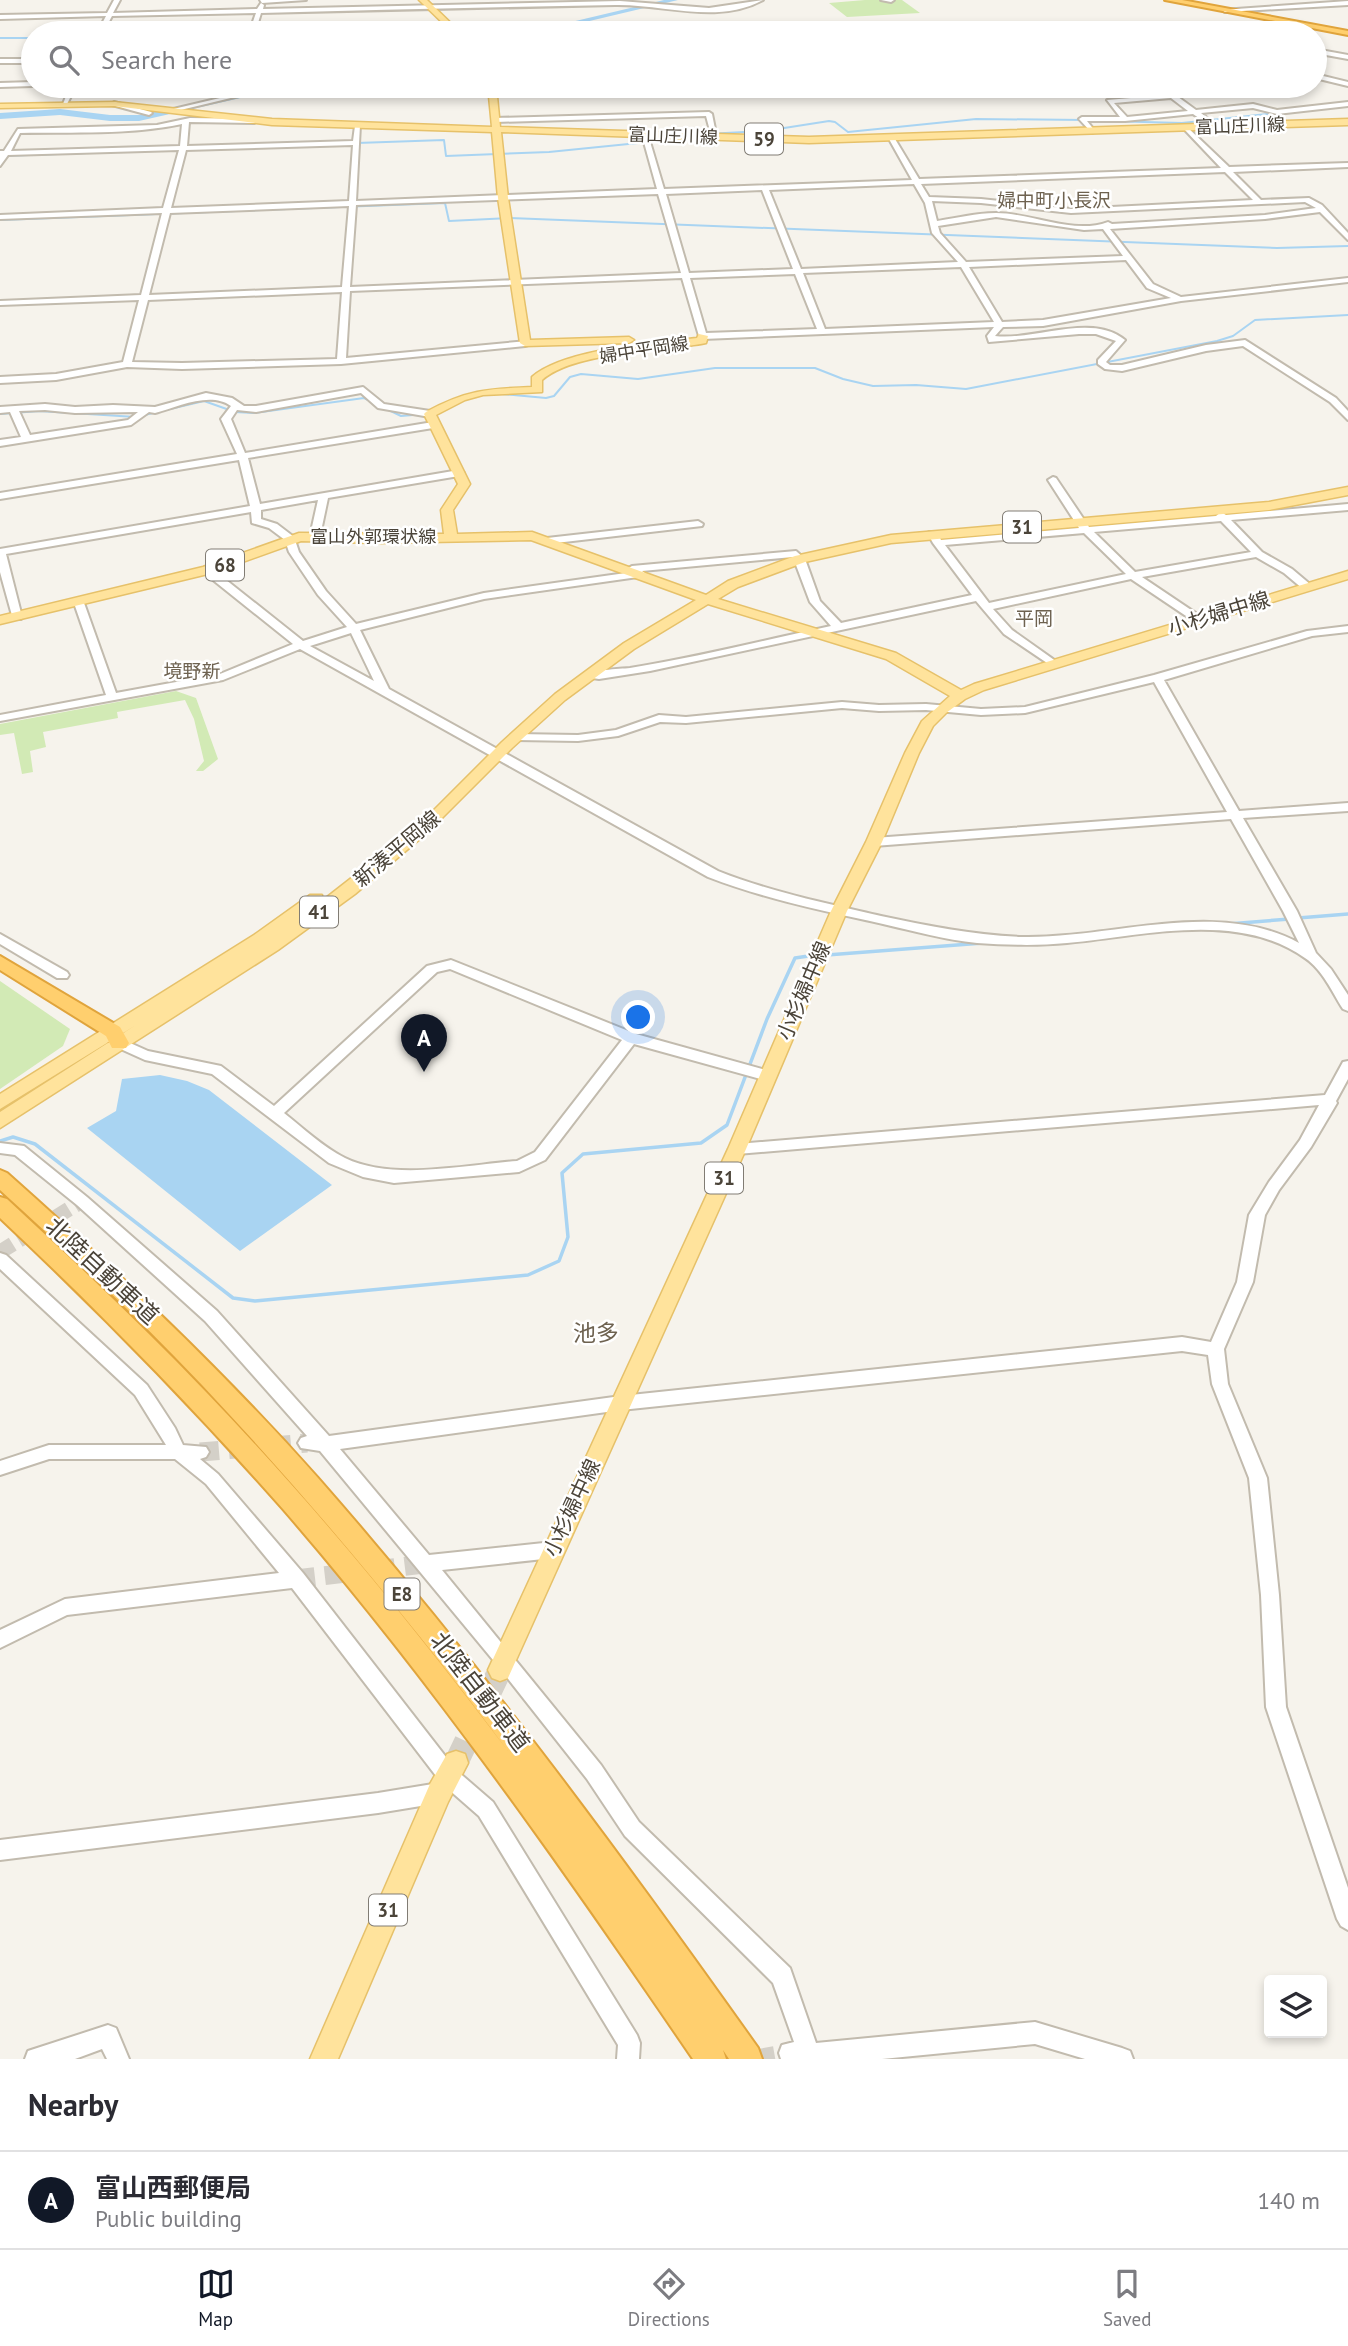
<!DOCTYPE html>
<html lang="en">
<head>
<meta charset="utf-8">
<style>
  :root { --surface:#fff; --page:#f2f2f3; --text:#2b2b33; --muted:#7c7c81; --line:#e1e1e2; --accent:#111827 }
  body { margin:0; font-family:"PT Sans","Noto Sans JP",sans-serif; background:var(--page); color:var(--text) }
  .controls { position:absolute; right:21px; bottom:21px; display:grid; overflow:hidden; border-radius:7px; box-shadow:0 4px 10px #0003 }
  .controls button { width:63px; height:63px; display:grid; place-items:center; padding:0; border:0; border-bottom:2px solid var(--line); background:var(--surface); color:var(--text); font:35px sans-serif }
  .you { position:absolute; left:639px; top:1018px; width:24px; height:24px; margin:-18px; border:5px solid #fff; border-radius:50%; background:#1a73e8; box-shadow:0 0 0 10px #1a73e833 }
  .badge { display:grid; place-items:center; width:46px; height:46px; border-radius:50%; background:var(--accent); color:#fff; font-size:23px; font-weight:700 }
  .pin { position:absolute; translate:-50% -58px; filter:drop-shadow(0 2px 4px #0008) }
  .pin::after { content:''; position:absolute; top:37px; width:24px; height:21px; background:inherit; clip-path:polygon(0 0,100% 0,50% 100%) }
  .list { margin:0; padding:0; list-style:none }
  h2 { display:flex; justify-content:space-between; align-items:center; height:91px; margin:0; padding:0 28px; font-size:30px }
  h2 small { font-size:23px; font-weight:400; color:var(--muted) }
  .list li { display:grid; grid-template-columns:46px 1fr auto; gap:21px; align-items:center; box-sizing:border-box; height:98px; padding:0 28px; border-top:2px solid var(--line) }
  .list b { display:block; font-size:26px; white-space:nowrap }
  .list p { margin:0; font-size:23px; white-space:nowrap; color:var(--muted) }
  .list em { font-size:23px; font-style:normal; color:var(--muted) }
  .icon { flex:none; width:38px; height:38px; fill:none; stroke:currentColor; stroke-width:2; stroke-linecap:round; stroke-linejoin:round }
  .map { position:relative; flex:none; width:1348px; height:2059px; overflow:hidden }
  .search { position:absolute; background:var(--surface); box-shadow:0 4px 10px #0003; left:21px; right:21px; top:21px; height:77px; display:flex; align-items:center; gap:18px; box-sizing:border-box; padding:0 24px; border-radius:38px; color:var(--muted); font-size:26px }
  .sheet { height:189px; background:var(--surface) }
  nav { display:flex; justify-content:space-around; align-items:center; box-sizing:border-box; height:98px; border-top:2px solid var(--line); background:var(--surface); font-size:19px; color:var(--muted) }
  nav a { display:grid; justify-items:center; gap:4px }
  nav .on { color:var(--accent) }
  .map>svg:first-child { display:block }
  .green { fill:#d2eab5 }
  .water { fill:#a9d4f2 }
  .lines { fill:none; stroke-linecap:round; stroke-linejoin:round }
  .stream-far1 { stroke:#a9d4f2; stroke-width:2 }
  .stream { stroke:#a9d4f2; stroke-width:3.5 }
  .river { fill:#a9d4f2; fill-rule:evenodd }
  .minor-tunnel-far1 { stroke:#d4d0c8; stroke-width:15; stroke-dasharray:15 7; stroke-linecap:butt }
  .minor-tunnel { stroke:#d4d0c8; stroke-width:19; stroke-dasharray:19 10; stroke-linecap:butt }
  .major-tunnel { stroke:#d4d0c8; stroke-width:24; stroke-dasharray:24 12; stroke-linecap:butt }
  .minor-casing { stroke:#c2bbae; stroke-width:4 }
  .major-casing { stroke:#e6c16a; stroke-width:3 }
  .highway-casing { stroke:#e0a43c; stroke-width:4 }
  .minor { fill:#fff; fill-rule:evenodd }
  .major { fill:#ffe39c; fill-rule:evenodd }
  .highway { fill:#ffcf6e; fill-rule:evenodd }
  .labels { text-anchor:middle; stroke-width:5; stroke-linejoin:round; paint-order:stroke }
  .far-street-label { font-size:18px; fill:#4b4439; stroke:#fff }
  .shield { fill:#fff; stroke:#817c74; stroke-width:2 }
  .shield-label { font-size:19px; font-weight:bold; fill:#4b4439 }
  .far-neighbourhood-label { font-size:19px; fill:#6e6250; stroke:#fff }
  .street-label { font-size:21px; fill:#4b4439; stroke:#fff }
  .neighbourhood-label { font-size:23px; fill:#6e6250; stroke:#fff }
  .near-street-label { font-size:24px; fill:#4b4439; stroke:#fff }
</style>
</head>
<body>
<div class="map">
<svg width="1348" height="2059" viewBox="0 0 1348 2059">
  <rect width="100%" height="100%" fill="#f6f3ec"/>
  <g class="green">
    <polygon points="865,0 902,0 920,13 847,17 829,3"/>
    <polygon points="176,691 196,698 218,759 203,771 196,771 204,761 194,719 185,700 117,712 118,718 43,732 46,747 30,751 33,772 22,774 14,733 0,735 0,724"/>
    <polygon points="0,981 70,1029 63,1046 0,1089"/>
  </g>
  <polygon class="water" points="160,1075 187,1081 209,1090 332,1185 240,1251 87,1128 116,1111 122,1079"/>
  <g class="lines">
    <g class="stream-far1">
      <polyline points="225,33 543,26"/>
      <polyline points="0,38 33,38"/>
      <polyline points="1106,121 1182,123 1276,113"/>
      <polyline points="706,134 765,131 829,121 835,122 848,132 976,119 1085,120"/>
      <polyline points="357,143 444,140 446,156 549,152 688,138"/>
      <polyline points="0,156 87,153"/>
      <polyline points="0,220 445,203 449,221 510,218 1277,248 1348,246"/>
      <polyline points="502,394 546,398 554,396 570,377 581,374 638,379 715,368 815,368 843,379 873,386 916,385 966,389 1217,341 1233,336 1255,320 1348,315"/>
      <polyline points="0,414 39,411 136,417 204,401 235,412 254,413 364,398 401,416 425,414"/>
    </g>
    <g class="stream">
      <polyline points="1298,918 1348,914"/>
      <polyline points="1228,924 1290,919"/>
      <polyline points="827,955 983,943"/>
      <polyline points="0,1141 13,1137 35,1144 233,1298 255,1301 528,1275 559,1261 568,1237 562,1173 583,1154 701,1143 727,1125 767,1019 795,958 815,955"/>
    </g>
    <g class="river">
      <polygon points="664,0 678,0 539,33 525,33"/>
      <polygon points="278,86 293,86 139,121 110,121 60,115 0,119 0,113 60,109 110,115 139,115"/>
    </g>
    <polyline class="minor-tunnel-far1" points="0,1252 82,1201"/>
    <g class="minor-tunnel">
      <polyline points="272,1446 307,1443"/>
      <polyline points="200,1452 248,1448"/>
      <polyline points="376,1570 424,1564"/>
      <polyline points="296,1579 356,1572"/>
      <polyline points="756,2059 790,2053"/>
    </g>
    <polyline class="major-tunnel" points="456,1763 500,1670"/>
    <defs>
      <g id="minor">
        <path d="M 114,0 L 120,0 L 113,13 L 257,9 L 261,3 L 264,5 L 263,9 L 620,1 L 709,8 L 763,0 C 717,25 664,4 615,5 C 497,7 379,10 261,13 L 255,33 L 249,33 L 256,13 L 112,16 L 103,33 L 97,33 L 106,16 L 0,19 L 0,15 L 107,13 Z"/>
        <polygon points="260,0 306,0 262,3"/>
        <polygon points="881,0 894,0 891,2"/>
        <polygon points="1348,1 1348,5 1225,12 1222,10"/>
        <polygon points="1277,20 1282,21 1259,33 1252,33"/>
        <polygon points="744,24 748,24 753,33 747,33"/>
        <polygon points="1315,49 1348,55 1348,59 1315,53"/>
        <rect x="0" y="59" width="33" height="4"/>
        <polygon points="1315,74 1348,82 1348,86 1315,78"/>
        <polygon points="33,82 33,86 0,87 0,83"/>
        <polygon points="70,86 76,86 67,104 63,104"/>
        <polygon points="271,86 281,86 172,112 169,110"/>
        <path d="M 1156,86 L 1163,86 L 1196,110 L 1253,104 L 1277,110 L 1348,102 L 1348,106 L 1277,114 L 1253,108 L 1201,113 L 1217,126 L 1215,129 L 1193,114 L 1125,121 L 1087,121 L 1095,131 L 1092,133 L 1079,119 L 1082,117 L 1120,117 L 1107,100 L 1167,95 ZM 1171,98 L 1188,111 L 1127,117 L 1114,103 Z"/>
        <polygon points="114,102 151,112 152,113 149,115 112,105"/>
        <polygon points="709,112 712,114 717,139 712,138 706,116 496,122 493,120 496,118"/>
        <path d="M 190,118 L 254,119 L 257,121 L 254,123 L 189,122 L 187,146 L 353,141 L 355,126 L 360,125 L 356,201 L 657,189 L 642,135 L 645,133 L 648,135 L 664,189 L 912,180 L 889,139 L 892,137 L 895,139 L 919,179 L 1221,168 L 1184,129 L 1186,126 L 1229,167 L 1348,163 L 1348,167 L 1233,172 L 1261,200 L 1309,198 L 1322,205 L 1348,233 L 1348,240 L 1320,212 L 1265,219 L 1110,229 L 1153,284 L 1181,297 L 1348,278 L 1348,282 L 1181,301 L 1043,326 L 1003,327 L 995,336 C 1033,341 1092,312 1125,340 L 1106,362 L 1110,365 L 1122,365 L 1206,345 L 1245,340 L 1336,398 L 1348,411 L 1348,420 L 1330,402 L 1243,346 L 1206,351 L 1122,371 L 1105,369 L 1098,364 L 1098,360 L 1116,341 L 1096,334 L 1079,334 L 989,342 L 987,336 L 994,327 L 703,339 L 699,336 L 682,278 L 350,291 L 346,358 L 528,341 L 528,345 L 525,346 L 341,364 L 182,369 L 127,367 L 56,380 L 0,383 L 0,377 L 56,374 L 123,362 L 139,300 L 0,305 L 0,301 L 141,295 L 162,213 L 0,219 L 0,215 L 163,208 L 179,150 L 8,155 L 0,166 L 0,151 L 4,151 L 18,129 L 157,125 ZM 182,124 L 180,146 L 11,151 L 20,133 C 74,132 129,135 182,124 ZM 353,145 L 349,201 L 171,208 L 186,150 ZM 1225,172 L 1253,200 L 1071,209 L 981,199 L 929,197 L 921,184 ZM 914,184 L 925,203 L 932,233 L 958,262 L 801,269 L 769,190 ZM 762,190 L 793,269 L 689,273 L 666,194 ZM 658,194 L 681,273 L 350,287 L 356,205 ZM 932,201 L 981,203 L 1071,213 L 1305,202 L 1316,208 L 1265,215 L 1112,224 L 1108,222 C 1073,235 1032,213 996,213 C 977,213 956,218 937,221 ZM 349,206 L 342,287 L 149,295 L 170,213 ZM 996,217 L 1084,230 L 1103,229 L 1123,256 L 966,262 L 940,233 L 938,226 ZM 1126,260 L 1147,288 L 1171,298 L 1043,320 L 1002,322 L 969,267 ZM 961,267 L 994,322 L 825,329 L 803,273 ZM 795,274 L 817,329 L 706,333 L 690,278 ZM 342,292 L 337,359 L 182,363 L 132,362 L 148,300 Z"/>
        <path d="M 363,387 L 384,404 L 430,411 L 435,414 L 430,417 L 378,408 L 361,393 L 256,412 L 237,410 L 231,419 L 245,453 L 433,422 L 438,425 L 433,428 L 248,458 L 260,504 L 459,470 L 464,473 L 459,476 L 328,498 L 320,536 L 315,539 L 310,536 L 318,500 L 261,510 L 261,519 L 277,524 L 294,537 L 299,552 L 326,591 L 356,624 L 484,593 L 633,572 L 627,569 L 632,566 L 796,551 L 805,559 L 820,601 L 841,623 L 972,595 L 933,543 L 928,534 L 929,532 L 937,532 L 941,540 L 1079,528 L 1048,480 L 1053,477 L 1056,478 L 1089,527 L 1216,516 L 1221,512 L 1226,515 L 1348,504 L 1348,510 L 1231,520 L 1262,552 L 1292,569 L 1311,585 L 1311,589 L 1303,589 L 1284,573 L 1256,557 L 1142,577 L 1203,618 L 1203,622 L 1195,622 L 1131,579 L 993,609 L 1012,630 L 1057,662 L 1057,666 L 1053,667 L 1004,634 L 976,601 L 650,671 L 599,679 L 585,677 L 583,675 C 590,670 619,669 630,668 C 698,657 764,640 831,626 L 810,602 L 793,557 L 642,571 L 646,574 L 645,576 L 484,599 L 360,630 L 389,689 L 718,871 C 771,892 825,903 881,916 C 928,926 974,935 1022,937 C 1110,939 1217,898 1299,943 L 1283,911 L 1231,819 L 874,846 L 868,842 L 874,838 L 1227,812 L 1154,682 L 1025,713 L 981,715 L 926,710 L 879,711 L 842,708 L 686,723 L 660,722 L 618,736 L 578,741 L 516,740 L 510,737 L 516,734 L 578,735 L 616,730 L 659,715 L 686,717 L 842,702 L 879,705 L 926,704 L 981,709 L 1025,707 L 1154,675 L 1307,631 L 1348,626 L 1348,632 L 1312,636 L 1164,680 L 1239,811 L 1348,803 L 1348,811 L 1243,818 L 1297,911 L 1316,953 L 1331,969 L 1348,995 L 1348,1011 L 1343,1009 C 1332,992 1323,970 1305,958 C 1238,910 1143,936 1067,943 C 1037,946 1007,945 977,943 C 945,940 914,931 883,924 C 824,911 765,899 708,877 L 300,649 L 223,680 L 0,721 L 0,715 L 106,695 L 74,603 L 75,601 L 83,601 L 84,603 L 116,693 L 220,674 L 293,644 L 203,572 L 203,568 L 211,568 L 303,641 L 347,627 L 318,595 L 289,552 L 285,540 L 269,528 L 252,523 L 251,512 L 6,554 L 22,617 L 21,619 L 13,619 L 0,572 L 0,549 L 250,506 L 239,460 L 0,499 L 0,493 L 237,454 L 221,419 L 231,406 C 210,391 178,407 155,413 L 149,412 L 131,425 L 0,446 L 0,440 L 21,437 L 10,412 L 0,413 L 0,407 L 45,404 L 75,407 L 113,405 L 155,407 L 206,393 L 232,398 L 244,406 L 256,406 ZM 45,410 L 75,413 L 138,412 L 128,420 L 30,435 L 19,411 ZM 1221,521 L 1251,552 L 1135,572 L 1094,532 ZM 1084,533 L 1126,574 L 989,603 L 945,545 ZM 351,633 L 374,681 L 310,646 Z"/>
        <polygon points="698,521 703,524 702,526 547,544 542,541 547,538"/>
        <polygon points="0,934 67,972 69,975 67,978 57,978 0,944"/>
        <path d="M 451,960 L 636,1034 L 773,1072 L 775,1076 L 768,1081 L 634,1044 L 545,1160 L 519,1172 L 394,1183 L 363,1177 L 329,1163 L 212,1074 L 145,1060 L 114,1046 L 112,1043 L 119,1038 L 148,1051 L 221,1066 L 274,1106 L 427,966 ZM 450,969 L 622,1040 L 535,1152 L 517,1161 C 465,1165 392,1181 345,1158 C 323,1147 303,1128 284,1113 L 437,972 Z"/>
        <polygon points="1348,1061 1348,1079 1336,1101 1337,1103 1311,1147 1279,1190 1265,1215 1253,1282 1224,1349 1228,1384 1267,1478 1279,1595 1286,1707 1348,1888 1348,1930 1341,1926 1337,1919 1266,1707 1261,1595 1249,1478 1212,1384 1208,1355 1182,1351 621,1410 340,1449 429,1555 553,1542 559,1544 562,1550 559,1556 553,1558 442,1570 601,1765 639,1822 790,1968 816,2043 1035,2022 1122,2048 1130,2051 1133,2059 1085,2059 1035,2044 882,2059 781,2059 779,2053 782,2045 794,2042 773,1983 625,1836 587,1779 498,1666 320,1451 301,1448 298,1443 301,1438 307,1436 205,1321 77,1205 15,1155 0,1153 0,1143 24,1146 87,1197 217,1311 329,1436 621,1396 1182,1337 1211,1342 1237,1282 1249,1215 1269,1182 1300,1140 1319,1105 737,1154 732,1153 730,1149 732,1145 737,1144 1325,1095 1343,1062"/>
        <polygon points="0,1253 6,1255 147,1385 175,1428 183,1445 206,1447 209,1452 206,1457 200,1459 218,1474 303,1573 456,1770 493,1802 637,2035 640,2043 639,2059 617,2059 618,2045 479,1816 447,1788 449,1793 446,1800 439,1803 378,1813 0,1860 0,1840 378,1793 439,1783 443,1785 292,1588 67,1615 0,1648 0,1630 65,1599 279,1573 206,1484 175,1459 49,1459 0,1475 0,1461 49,1445 166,1445 135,1395 0,1269"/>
        <polygon points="108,2025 116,2028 129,2059 107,2059 102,2049 75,2059 25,2059 28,2051"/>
      </g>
      <g id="major">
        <polygon points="419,0 427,0 461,33 453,33"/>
        <polygon points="488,86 496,86 500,127 809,137 1348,119 1348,125 809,143 501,132 508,198 530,340 629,337 634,340 629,343 525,346 520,343 498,198 492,132 272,125 114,106 0,108 0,104 114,102 272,119 492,127"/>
        <path d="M 699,334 L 708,336 L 706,343 C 662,352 575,351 542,380 L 542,392 L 483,395 L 465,400 L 436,415 L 470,484 L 453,510 L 457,534 L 532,532 L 706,595 L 728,581 L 795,556 L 891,535 L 1269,502 L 1348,487 L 1348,495 L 1269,510 L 891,543 L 805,562 L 738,587 L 718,599 L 896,653 L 961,690 L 974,684 L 1348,571 L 1348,579 L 984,690 L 965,699 L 946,713 L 933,726 L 919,753 L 882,842 L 847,911 L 746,1149 L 508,1678 L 500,1681 L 492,1678 L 488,1670 L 728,1149 L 831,911 L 866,842 L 905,753 L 922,721 L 950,696 L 886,659 L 708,604 L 634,649 L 565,700 L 512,748 L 428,832 L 355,894 L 278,950 L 0,1128 L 0,1112 L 136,1025 L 0,1109 L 0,1094 L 254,935 L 310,895 L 322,895 L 322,901 L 418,826 L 502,742 L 555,694 L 624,643 L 696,600 L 531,540 L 376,543 L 301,541 L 212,573 L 0,624 L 0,616 L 203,567 L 299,533 L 444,534 L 441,510 L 458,484 L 424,414 L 426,412 C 467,390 486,389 532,387 L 532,377 C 564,349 654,343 697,338 Z"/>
        <polygon points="456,1751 465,1754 468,1763 448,1802 338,2059 310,2059 430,1784 447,1754"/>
      </g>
      <g id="highway">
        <polygon points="1165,0 1182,0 1348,31 1348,35"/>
        <polygon points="0,956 120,1027 129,1043 126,1048 112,1048 106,1036 0,970"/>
        <path d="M 0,1170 L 7,1173 C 116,1270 221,1369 318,1478 C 477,1659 619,1852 758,2048 L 762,2059 L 729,2059 L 723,2050 L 726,2059 L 693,2059 C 564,1870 433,1682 283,1509 C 193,1407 99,1311 0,1218 L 0,1197 L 7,1199 C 75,1262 142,1325 206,1392 C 316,1506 416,1629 511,1755 C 415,1626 312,1502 202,1385 C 138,1317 69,1253 0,1190 Z"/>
      </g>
    </defs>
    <use href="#minor" class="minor-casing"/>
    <use href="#major" class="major-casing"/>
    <use href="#highway" class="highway-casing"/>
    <use href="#minor" class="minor"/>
    <use href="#major" class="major"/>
    <use href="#highway" class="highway"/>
  </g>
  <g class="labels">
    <g class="far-street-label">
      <text transform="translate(1240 126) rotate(-2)" y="6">富山庄川線</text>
      <text transform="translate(673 136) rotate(2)" y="6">富山庄川線</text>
      <text transform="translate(644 350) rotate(-9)" y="6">婦中平岡線</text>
      <text x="373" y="543">富山外郭環状線</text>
    </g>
    <g class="shield">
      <rect x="745" y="123.5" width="38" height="31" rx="5"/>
      <rect x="1003" y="511.5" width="38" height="31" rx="5"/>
      <rect x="206" y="549.5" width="38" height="31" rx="5"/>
      <rect x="300" y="896.5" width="38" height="31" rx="5"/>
      <rect x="705" y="1162.5" width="38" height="31" rx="5"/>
      <rect x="384.5" y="1578.5" width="35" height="31" rx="5"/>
      <rect x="369" y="1894.5" width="38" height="31" rx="5"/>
    </g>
    <g class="shield-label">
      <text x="764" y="146">59</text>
      <text x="1022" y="534">31</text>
      <text x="225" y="572">68</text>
      <text x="319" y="919">41</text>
      <text x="724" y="1185">31</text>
      <text x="402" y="1601">E8</text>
      <text x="388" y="1917">31</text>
    </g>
    <g class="far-neighbourhood-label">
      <text x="1054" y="207">婦中町小長沢</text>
      <text x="1034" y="625">平岡</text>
      <text x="192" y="678">境野新</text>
    </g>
    <g class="street-label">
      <text transform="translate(1219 614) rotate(-17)" y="7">小杉婦中線</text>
      <text transform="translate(397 849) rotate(-40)" y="7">新湊平岡線</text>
      <text transform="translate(804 991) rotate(-67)" y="7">小杉婦中線</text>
      <text transform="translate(572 1508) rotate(-65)" y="7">小杉婦中線</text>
    </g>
    <g class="neighbourhood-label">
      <text x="596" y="1341">池多</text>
    </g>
    <g class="near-street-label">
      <text transform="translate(102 1271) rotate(43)" y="8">北陸自動車道</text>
      <text transform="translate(480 1692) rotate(52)" y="8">北陸自動車道</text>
    </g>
  </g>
</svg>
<div class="controls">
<button><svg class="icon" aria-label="layers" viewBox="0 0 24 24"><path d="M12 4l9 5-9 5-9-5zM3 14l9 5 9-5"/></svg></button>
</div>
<div class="you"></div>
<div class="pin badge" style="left:424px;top:1072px">A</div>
<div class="search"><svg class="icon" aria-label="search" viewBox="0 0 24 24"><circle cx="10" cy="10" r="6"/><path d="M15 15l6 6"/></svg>Search here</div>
</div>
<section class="sheet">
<h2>Nearby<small></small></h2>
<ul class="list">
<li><span class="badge">A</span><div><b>富山西郵便局</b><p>Public building</p></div><em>140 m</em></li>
</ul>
</section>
<nav>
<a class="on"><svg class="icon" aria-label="map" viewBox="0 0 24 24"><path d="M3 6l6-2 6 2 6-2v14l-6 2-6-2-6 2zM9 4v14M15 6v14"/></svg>Map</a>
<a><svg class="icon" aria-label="directions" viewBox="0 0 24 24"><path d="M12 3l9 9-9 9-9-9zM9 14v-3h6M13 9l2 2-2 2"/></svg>Directions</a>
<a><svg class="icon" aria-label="saved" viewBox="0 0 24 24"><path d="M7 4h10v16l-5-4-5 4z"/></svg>Saved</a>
</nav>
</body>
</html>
